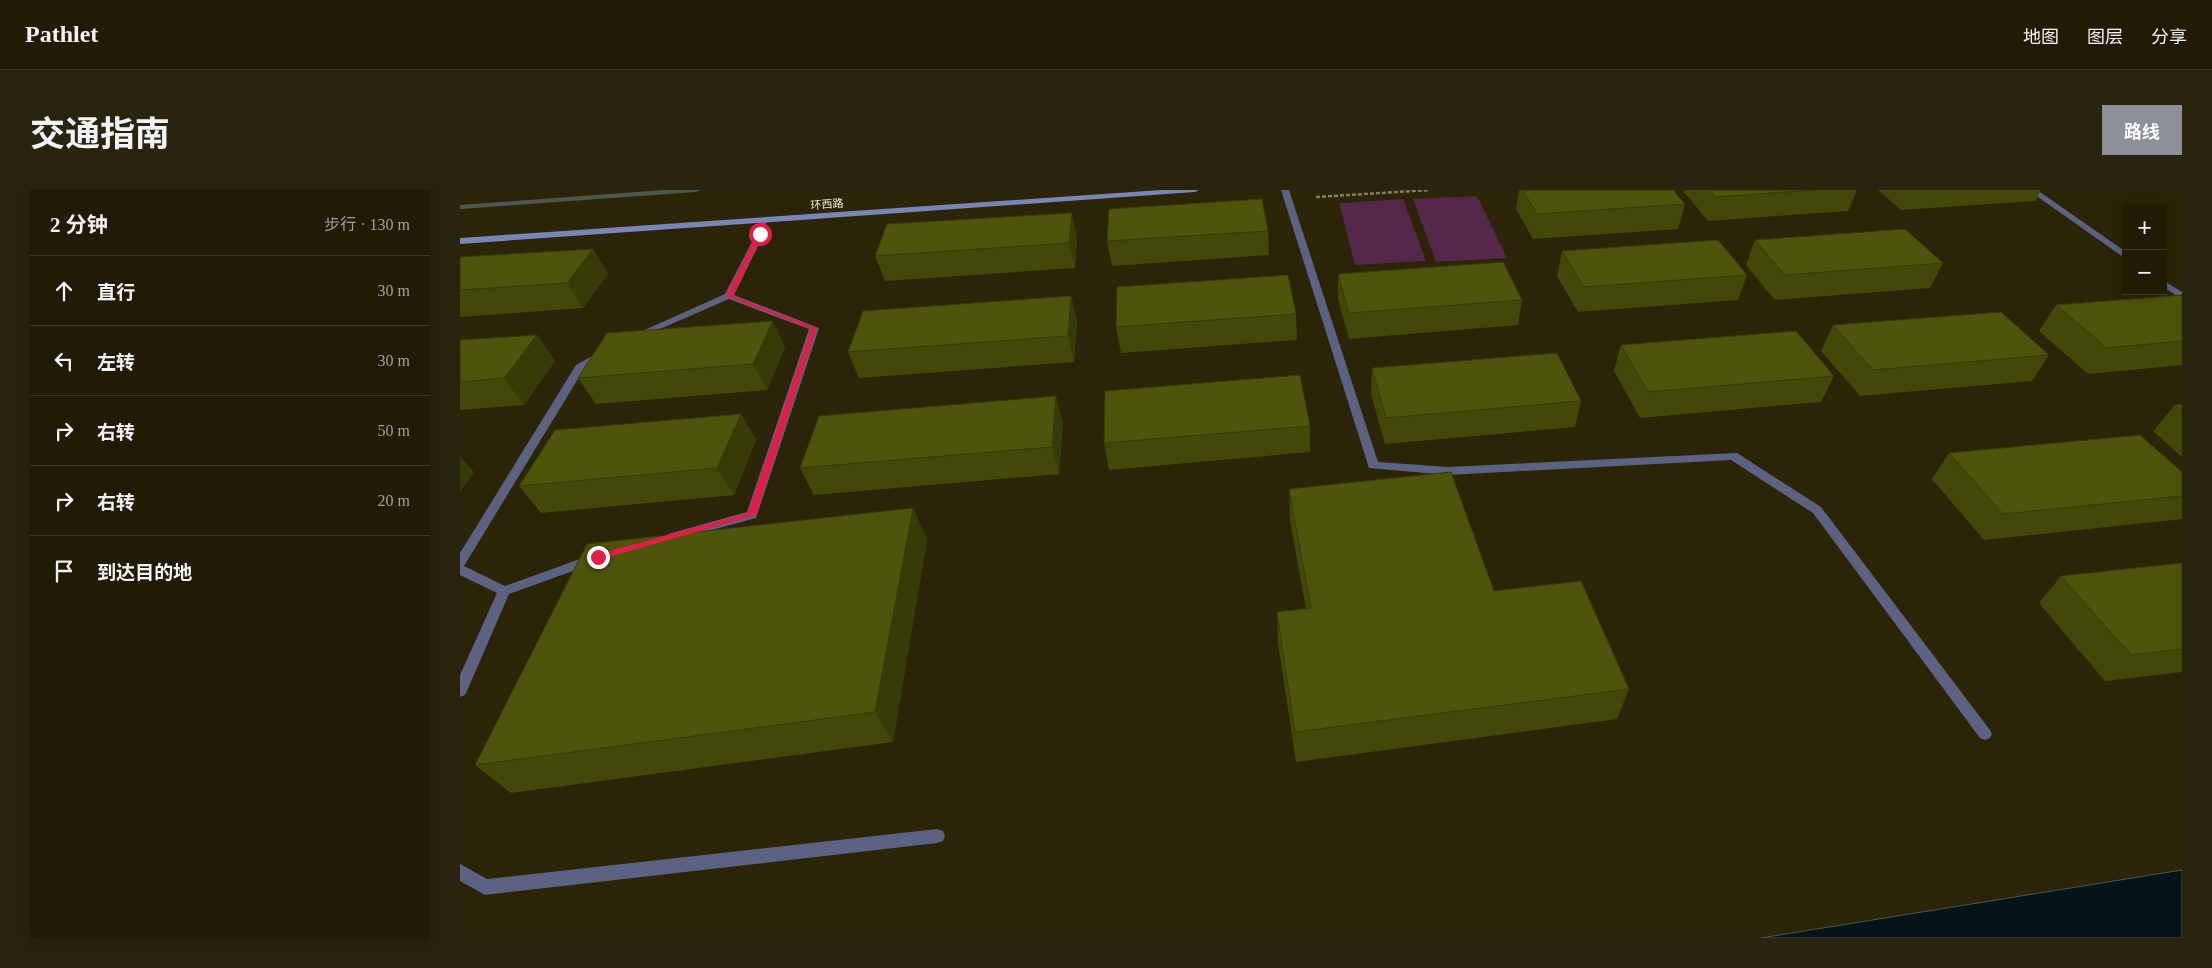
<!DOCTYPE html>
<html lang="zh">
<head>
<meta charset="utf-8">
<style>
  :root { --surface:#211b04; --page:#29240e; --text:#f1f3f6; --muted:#a2a19a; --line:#3e3926; --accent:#8c9099 }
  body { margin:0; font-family:"Times New Roman","Noto Sans SC",serif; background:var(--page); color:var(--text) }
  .controls { position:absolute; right:15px; top:15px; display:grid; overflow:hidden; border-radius:0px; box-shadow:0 2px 12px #0003 }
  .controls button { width:45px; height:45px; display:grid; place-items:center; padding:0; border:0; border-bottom:1px solid var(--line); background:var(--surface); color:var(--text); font:25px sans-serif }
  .stop { position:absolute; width:15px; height:15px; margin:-11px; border:4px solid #e11d48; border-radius:50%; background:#fff }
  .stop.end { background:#e11d48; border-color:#fff; box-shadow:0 1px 5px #0008 }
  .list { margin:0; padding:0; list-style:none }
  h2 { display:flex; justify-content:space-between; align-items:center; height:65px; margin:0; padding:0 20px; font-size:21px }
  h2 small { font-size:16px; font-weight:400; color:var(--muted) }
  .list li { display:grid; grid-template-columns:32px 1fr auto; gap:15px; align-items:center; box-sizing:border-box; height:70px; padding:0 20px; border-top:1px solid var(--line) }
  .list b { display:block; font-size:19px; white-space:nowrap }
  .list em { font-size:16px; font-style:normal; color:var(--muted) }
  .icon { flex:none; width:28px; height:28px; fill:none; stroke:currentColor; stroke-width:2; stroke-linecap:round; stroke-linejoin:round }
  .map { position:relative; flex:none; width:1722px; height:748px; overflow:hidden; border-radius:0px }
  header { display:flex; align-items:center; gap:30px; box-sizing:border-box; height:70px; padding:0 25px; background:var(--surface); border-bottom:1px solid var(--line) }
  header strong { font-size:24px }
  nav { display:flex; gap:28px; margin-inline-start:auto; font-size:18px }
  .intro { display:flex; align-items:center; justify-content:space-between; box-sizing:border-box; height:120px; padding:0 30px }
  h1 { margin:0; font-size:35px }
  .button { padding:12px 22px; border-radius:0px; background:var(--accent); color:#fff; font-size:18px; font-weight:700 }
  main { display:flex; gap:30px; padding:0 30px }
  aside { flex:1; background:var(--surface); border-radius:0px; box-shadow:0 2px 12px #0003 }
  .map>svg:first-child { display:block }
  .green { fill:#54274b }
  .water { fill:#051418; stroke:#4e5650 }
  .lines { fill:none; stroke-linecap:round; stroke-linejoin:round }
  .stream { fill:#4e5650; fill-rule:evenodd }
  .path { stroke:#867e61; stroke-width:2.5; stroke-dasharray:4 2; stroke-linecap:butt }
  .lane { fill:#5b6282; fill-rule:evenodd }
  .secondary { fill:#7984b7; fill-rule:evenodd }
  .wall { fill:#434809 }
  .shaded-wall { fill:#373b08 }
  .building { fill:#4e540b; stroke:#373b08 }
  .route { fill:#e11d48 }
  .labels { text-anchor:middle; stroke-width:4.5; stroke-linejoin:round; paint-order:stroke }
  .far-street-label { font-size:11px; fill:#f9f1d4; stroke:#2c2406 }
</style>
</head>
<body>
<header>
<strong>Pathlet</strong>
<nav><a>地图</a><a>图层</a><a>分享</a></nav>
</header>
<div class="intro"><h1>交通指南</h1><a class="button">路线</a></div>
<main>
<aside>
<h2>2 分钟<small>步行 · 130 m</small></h2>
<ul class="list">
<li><svg class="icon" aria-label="ahead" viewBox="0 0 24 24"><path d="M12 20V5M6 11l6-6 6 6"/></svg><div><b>直行</b></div><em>30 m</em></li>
<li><svg class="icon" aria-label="left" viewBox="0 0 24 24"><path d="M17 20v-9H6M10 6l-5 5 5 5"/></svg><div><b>左转</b></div><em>30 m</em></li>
<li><svg class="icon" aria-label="right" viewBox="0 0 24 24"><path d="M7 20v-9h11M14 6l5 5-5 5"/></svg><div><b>右转</b></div><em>50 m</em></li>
<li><svg class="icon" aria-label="right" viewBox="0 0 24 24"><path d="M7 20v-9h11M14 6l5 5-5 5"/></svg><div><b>右转</b></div><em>20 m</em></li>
<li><svg class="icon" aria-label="arrive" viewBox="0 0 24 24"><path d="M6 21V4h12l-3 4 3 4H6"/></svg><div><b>到达目的地</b></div></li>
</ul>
</aside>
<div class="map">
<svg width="1722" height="748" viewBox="0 0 1722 748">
  <rect width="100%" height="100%" fill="#2c2406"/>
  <g class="green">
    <polygon points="1017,6 1047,68 976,72 953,9"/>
    <polygon points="943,9 966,71 895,75 879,13"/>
  </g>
  <polygon class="water" points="1722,680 1722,748 1301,748"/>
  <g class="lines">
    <polygon class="stream" points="203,0 240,0 236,2 0,19 0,15"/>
    <polyline class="path" points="856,7 970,0"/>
    <g class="lane">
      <polygon points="821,0 829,0 918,272 988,277 1277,263 1361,317 1530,540 1532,544 1530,548 1525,550 1520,548 1353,323 1271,270 988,285 909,278"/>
      <polygon points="1568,0 1577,0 1666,62 1666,69"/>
      <polygon points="300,28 307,30 304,44 274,105 359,138 296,328 212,351 206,347 208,344 287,322 349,139 269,109 177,149 171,149 169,147 265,104 296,44"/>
      <polygon points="1703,90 1722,102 1722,109 1703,97"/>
      <polygon points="143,160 147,161 147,165 124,179 4,376 45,396 131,365 137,370 135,373 49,404 7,501 5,505 0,507 0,485 37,403 0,385 0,363 116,175"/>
      <polygon points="477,639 483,641 485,646 483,651 477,653 25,705 0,691 0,674 27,689"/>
    </g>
    <polygon class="secondary" points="701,0 739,0 735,2 0,54 0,48"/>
  </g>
  <g class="wall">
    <polygon points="1059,0 1213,0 1225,14 1218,39 1073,49 1056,19"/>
    <polygon points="1225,0 1397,0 1388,21 1248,31 1224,2"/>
    <polygon points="1418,0 1581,0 1575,11 1441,20"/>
    <polygon points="808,41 809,65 652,76 647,51"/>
    <polygon points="617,47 615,78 425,91 415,66"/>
    <polygon points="1295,50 1483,73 1470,98 1315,110 1286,75"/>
    <polygon points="133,59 148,84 123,118 0,127 0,67"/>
    <polygon points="1102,61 1287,85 1278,110 1118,122 1097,86"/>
    <polygon points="878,84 1062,110 1058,135 889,149 878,109"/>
    <polygon points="1722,105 1722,175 1628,184 1579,141 1596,115"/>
    <polygon points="611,106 617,132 614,172 399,188 388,162"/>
    <polygon points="836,124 837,150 661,163 656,137"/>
    <polygon points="1373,135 1589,165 1572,191 1400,206 1361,161"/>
    <polygon points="77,145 95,171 64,215 0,220 0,150"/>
    <polygon points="1161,155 1374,186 1361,212 1180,228 1154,181"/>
    <polygon points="325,157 307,200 136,214 118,188"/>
    <polygon points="912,178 1121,211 1115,237 925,254 911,204"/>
    <polygon points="1722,214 1722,267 1693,241 1715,215"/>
    <polygon points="281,224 296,250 274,305 81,323 59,296"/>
    <polygon points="603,233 599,284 354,305 340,278"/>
    <polygon points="850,236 850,262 649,280 644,253"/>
    <polygon points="1489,263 1722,282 1722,329 1524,350 1472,289"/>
    <polygon points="829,299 1034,401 1169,499 1157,529 836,572 818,453 817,422 846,419 830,331"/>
    <polygon points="453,318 467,350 433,552 51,603 15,575"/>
    <polygon points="1722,373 1722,482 1645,491 1579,413 1601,386"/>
  </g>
  <g class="shaded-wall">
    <polygon points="612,23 617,47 615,78 609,53"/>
    <polygon points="133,59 148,84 123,118 107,93"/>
    <polygon points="611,106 617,132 614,172 608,146"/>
    <polygon points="313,131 325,157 307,200 293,174"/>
    <polygon points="77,145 95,171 64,215 44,188"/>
    <polygon points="596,206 603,233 599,284 592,257"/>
    <polygon points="281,224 296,250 274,305 257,278"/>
    <polygon points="0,266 14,282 0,302"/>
    <polygon points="453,318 467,350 433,552 415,522"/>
  </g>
  <g class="building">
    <polygon points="1063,0 1213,0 1225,14 1077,24"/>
    <polygon points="1250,0 1355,0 1256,7"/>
    <polygon points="802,9 808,41 647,51 649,19"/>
    <polygon points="612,23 609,53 415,66 427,34"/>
    <polygon points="1445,39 1483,73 1325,85 1295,50"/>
    <polygon points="1258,50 1287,85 1124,97 1102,61"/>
    <polygon points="133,59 107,93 0,100 0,67"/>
    <polygon points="1043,72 1062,110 889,123 878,84"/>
    <polygon points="828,85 836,124 656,137 657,97"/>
    <polygon points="1722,105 1722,151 1647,158 1596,115"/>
    <polygon points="611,106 608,146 388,162 403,121"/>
    <polygon points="1541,122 1589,165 1413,180 1373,135"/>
    <polygon points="313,131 293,174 118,188 147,143"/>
    <polygon points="1336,141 1374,186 1188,202 1161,155"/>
    <polygon points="77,145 44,188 0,192 0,150"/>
    <polygon points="1097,163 1121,211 926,228 912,178"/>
    <polygon points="840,185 850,236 644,253 645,201"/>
    <polygon points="596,206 592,257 340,278 359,226"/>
    <polygon points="1722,214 1722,221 1715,215"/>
    <polygon points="281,224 257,278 59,296 95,240"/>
    <polygon points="1680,245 1722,282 1722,306 1543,324 1489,263"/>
    <polygon points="991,282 1034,401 1121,391 1169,499 835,542 817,422 851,418 829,299"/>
    <polygon points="453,318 415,522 15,575 127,354"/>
    <polygon points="1722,373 1722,459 1671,465 1601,386"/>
  </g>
  <polygon class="route" points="300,42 303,44 273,106 357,138 296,325 138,370 135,369 135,365 288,323 351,139 266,106 297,44"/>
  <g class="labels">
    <g class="far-street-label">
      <text transform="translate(367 14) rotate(-4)" y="4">环西路</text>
    </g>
  </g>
</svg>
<div class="controls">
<button>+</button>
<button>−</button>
</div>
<div class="stop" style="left:300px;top:44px"></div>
<div class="stop end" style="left:138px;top:367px"></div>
</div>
</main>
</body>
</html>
